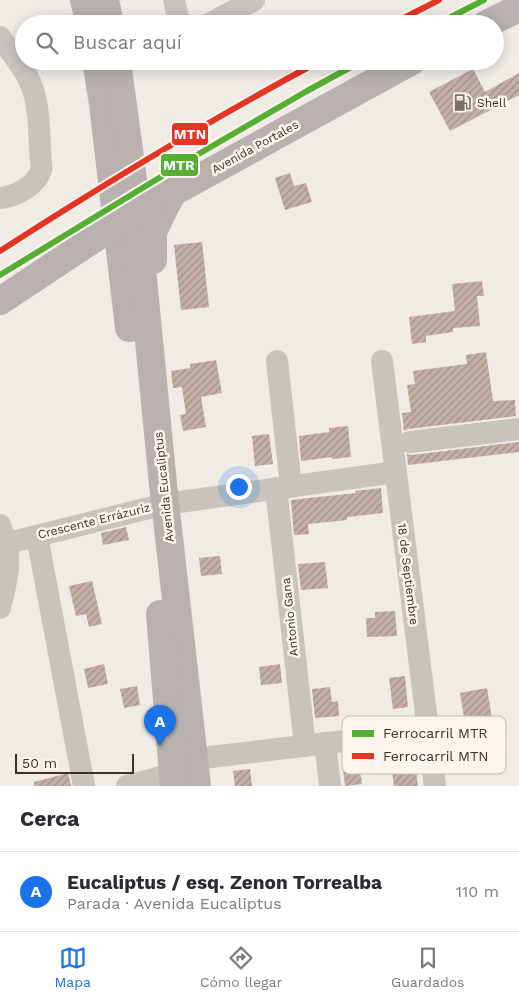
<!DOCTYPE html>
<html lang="es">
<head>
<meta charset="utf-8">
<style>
  :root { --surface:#fff; --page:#f7f7f7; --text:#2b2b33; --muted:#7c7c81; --line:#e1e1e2; --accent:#1a73e8 }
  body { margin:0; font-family:"Work Sans",sans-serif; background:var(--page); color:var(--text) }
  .scale { position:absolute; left:15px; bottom:12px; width:119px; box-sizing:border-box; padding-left:5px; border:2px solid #3b302b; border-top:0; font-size:14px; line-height:18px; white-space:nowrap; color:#3b302b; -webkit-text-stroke:4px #fbf5ee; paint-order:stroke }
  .you { position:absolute; left:238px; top:486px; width:18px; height:18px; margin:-12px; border:4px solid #fff; border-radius:50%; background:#1a73e8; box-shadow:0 0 0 8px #1a73e833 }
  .badge { display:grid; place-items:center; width:32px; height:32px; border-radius:50%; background:var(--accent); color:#fff; font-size:16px; font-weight:700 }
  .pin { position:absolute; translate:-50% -41px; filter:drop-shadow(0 1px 2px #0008) }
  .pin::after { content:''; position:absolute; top:26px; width:18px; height:15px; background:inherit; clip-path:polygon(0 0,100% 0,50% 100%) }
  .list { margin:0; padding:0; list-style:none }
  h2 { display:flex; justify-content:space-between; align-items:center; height:65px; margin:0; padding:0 20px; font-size:21px }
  h2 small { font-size:16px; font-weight:400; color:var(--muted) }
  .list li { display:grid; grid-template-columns:32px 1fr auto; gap:15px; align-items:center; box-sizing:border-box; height:80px; padding:0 20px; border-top:1px solid var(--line) }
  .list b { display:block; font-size:19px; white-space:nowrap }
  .list p { margin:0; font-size:16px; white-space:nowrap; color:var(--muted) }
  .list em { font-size:16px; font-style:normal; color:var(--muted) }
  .icon { flex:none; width:28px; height:28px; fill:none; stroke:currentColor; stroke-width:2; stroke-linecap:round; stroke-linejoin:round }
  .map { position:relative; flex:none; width:519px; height:786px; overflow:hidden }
  .search { position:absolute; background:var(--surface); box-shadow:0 2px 12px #0003; left:15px; right:15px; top:15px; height:55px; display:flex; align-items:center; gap:12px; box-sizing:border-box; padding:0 18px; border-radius:28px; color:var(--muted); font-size:19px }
  .sheet { height:145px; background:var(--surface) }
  nav { display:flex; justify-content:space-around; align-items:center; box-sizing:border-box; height:70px; border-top:1px solid var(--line); background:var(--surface); font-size:14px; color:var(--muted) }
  nav a { display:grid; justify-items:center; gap:2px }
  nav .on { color:var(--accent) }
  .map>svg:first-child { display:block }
  .building { fill:url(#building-hatch) }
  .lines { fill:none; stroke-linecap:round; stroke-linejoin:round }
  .minor { stroke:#c9c3be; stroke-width:22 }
  .major { stroke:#b8b1ad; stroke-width:28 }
  .major-bridge { stroke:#b8b1ad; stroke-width:28 }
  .rail-1-casing { stroke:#fbf5ee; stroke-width:10 }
  .rail-2-casing { stroke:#fbf5ee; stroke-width:10 }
  .rail-1 { stroke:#56ae35; stroke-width:6 }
  .rail-2 { stroke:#e63323; stroke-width:6 }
  .labels { text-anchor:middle; stroke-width:5; stroke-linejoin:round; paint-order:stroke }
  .poi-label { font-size:12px; fill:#3b302b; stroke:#fbf5ee; text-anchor:start }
  .street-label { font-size:12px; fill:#3b302b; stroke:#fbf5ee }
  .key { fill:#fbf5ee; stroke:#c1bab4; stroke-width:1 }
  .key-label { font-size:14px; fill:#3b302b }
  .line-badge { stroke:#fbf5ee; stroke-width:2 }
  .badge-label { font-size:14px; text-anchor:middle; font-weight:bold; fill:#fff }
</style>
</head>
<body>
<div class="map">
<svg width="519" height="786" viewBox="0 0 519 786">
  <defs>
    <pattern id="building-hatch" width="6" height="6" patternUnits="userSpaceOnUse" patternTransform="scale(1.25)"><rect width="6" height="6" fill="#c3afa7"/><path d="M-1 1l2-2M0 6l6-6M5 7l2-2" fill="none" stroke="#a08f88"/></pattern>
  </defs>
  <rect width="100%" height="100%" fill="#f0ebe5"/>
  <g class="building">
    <polygon points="473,69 485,92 519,73 519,95 450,131 429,92"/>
    <polygon points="290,173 294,186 306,183 312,202 285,210 275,178"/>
    <polygon points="202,242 209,307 181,310 174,245"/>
    <polygon points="482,281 484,296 477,296 480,326 453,328 453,332 426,336 426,342 412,344 409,317 455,311 452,284"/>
    <polygon points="486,352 493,401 515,400 516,416 408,429 404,431 402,413 411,412 407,385 415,384 413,371 467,364 466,355"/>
    <polygon points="216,360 222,393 201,397 206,427 183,431 180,415 186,414 182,387 173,388 171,371 190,368 190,364"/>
    <polygon points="348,426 351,457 332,459 332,457 301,461 299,436 329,432 329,428"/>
    <polygon points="269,434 273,464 255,466 252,436"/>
    <polygon points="519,442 519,452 408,465 407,454 412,455"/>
    <polygon points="381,488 383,513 347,517 347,520 308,524 309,534 294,535 291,500 356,493 355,491"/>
    <polygon points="126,527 129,540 103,545 101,533"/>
    <polygon points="220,556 222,574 201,576 199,558"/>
    <polygon points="325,562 328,588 301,590 298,564"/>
    <polygon points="92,581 102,624 89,627 86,614 76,616 69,586"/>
    <polygon points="395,611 397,636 367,637 366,618 375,618 375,612"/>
    <polygon points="104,664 108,684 88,688 84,669"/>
    <polygon points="280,664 282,683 261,685 259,667"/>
    <polygon points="405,676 408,707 393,709 389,678"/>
    <polygon points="137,686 140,705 124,708 120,689"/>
    <polygon points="330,687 332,702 338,701 339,716 315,718 312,689"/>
    <polygon points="487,688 492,718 465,723 460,693"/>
    <polygon points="413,751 418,786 394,786 392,771 396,770 394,754"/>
    <polygon points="358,758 362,784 345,786 342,760"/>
    <polygon points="250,769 252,786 235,786 233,771"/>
    <polygon points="68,773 71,786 34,786 34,782"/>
  </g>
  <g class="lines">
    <g class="minor">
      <polyline points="174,0 179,21 180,24"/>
      <polyline points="209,24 254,0"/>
      <path d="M 0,37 C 11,53 26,69 32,87 C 40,108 39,139 41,162 C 41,164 42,167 41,170 C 37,185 15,197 0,198"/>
      <polyline points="277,361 291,486"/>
      <polyline points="382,361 435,786"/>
      <polyline points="410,442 519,429"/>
      <polyline points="276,488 305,746"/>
      <path d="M 0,525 C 2,531 5,537 7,544 C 11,566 5,587 0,608"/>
      <polyline points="37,536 84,786"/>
      <polyline points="0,545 165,504 396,472"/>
      <polyline points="325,743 330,786"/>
      <polyline points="194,759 428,731"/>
      <polyline points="127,786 173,774"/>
    </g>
    <g class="major">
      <polyline points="84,0 90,24"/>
      <polyline points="105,0 110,24"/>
      <polyline points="486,24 519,8"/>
      <polyline points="96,61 103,104 129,328"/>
      <polyline points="117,61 134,187 163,484 197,786"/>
      <polyline points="159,200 412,61"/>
      <polyline points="153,260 153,232 167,203 174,191"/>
      <polyline points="0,301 95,238"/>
      <polyline points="160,614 174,786"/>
    </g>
    <polyline class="major-bridge" points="95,238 151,204"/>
    <defs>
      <g id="rail-1">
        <polyline points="437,24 484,0"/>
        <polyline points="0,275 190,159 307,91 362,61"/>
      </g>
      <g id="rail-2">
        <polyline points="392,24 439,0"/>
        <path d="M 0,251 C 104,184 210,120 320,61"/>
      </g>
    </defs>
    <use href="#rail-1" class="rail-1-casing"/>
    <use href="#rail-2" class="rail-2-casing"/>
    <use href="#rail-1" class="rail-1"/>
    <use href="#rail-2" class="rail-2"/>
  </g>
  <defs>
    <symbol id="fuel-bare" viewBox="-9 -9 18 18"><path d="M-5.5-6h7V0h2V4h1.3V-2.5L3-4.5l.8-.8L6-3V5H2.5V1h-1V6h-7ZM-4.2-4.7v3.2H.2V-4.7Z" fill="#7a716c" stroke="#fbf5ee" stroke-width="2.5" paint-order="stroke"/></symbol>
  </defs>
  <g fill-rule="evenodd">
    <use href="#fuel-bare" x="450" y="90" width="25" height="25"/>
  </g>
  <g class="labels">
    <g class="poi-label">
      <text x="477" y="107">Shell</text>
    </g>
    <g class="street-label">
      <text transform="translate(255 147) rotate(-29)" y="4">Avenida Portales</text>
      <text transform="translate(164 487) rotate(-96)" y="4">Avenida Eucaliptus</text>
      <text transform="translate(94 521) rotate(-14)" y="4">Crescente Errázuriz</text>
      <text transform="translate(408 574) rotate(83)" y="4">18 de Septiembre</text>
      <text transform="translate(290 617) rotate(-96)" y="4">Antonio Gana</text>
    </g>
  </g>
  <rect x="342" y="716" width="164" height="58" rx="8" class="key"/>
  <rect x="352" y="730" width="22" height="7" fill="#56ae35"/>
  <rect x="352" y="753" width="22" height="6" fill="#e63323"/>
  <g class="key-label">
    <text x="383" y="738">Ferrocarril MTR</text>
    <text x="383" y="761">Ferrocarril MTN</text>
  </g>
  <g class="line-badge">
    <rect x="171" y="122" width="38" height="24" rx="5" fill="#e63323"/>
    <rect x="160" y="153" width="39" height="24" rx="5" fill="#56ae35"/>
  </g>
  <g class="badge-label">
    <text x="190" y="139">MTN</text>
    <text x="179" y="170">MTR</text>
  </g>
</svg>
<div class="scale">50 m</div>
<div class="you"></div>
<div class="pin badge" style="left:160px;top:746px">A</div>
<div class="search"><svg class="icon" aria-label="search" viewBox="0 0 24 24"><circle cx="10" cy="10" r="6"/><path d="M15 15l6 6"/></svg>Buscar aquí</div>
</div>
<section class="sheet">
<h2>Cerca<small></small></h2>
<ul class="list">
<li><span class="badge">A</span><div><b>Eucaliptus / esq. Zenon Torrealba</b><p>Parada · Avenida Eucaliptus</p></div><em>110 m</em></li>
</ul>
</section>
<nav>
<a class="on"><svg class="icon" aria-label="map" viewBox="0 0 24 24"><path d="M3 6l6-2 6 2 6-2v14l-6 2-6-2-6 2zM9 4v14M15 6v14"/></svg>Mapa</a>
<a><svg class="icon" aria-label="directions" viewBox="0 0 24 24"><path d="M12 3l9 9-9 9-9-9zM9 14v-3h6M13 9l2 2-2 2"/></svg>Cómo llegar</a>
<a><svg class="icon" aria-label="saved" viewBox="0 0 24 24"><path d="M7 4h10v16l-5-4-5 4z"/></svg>Guardados</a>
</nav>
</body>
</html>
